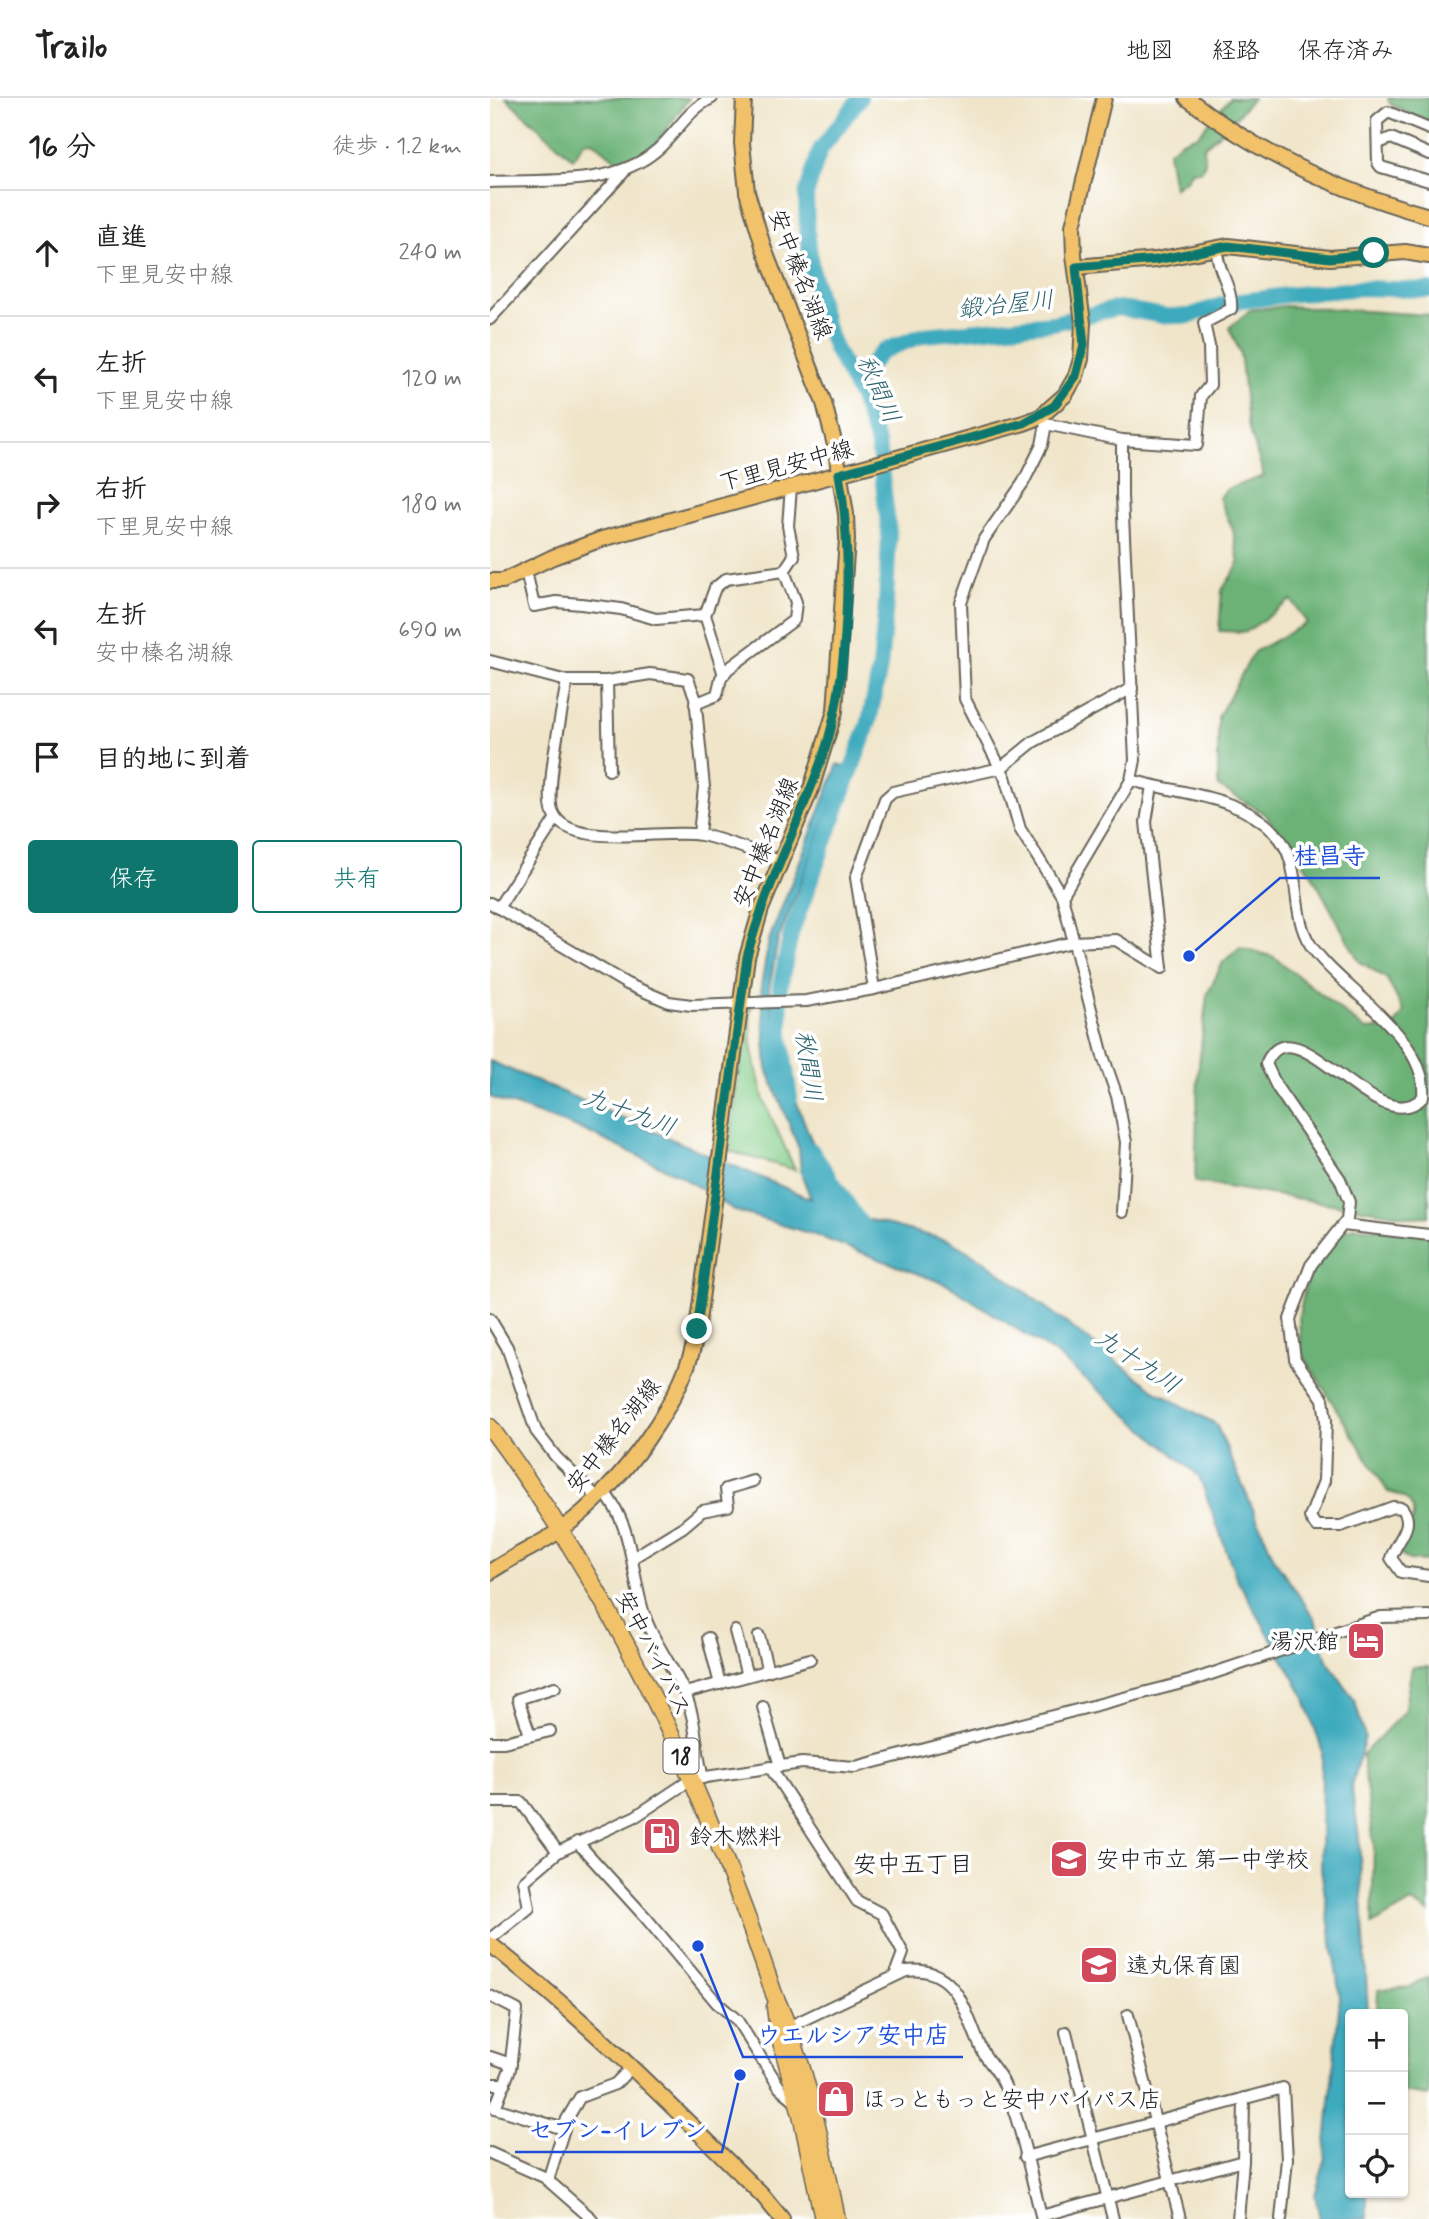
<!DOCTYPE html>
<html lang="ja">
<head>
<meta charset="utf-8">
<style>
  :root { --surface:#fff; --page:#f2f2f2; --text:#222; --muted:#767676; --line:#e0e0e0; --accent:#0f766e }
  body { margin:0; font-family:Mynerve,"Klee One",sans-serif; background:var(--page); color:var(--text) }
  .controls { position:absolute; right:21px; bottom:21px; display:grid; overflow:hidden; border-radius:7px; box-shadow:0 2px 5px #0004 }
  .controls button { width:63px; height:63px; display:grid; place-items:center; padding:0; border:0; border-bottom:2px solid var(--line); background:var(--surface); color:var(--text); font:35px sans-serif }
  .stop { position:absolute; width:21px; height:21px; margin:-16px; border:5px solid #0f766e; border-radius:50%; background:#fff }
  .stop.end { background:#0f766e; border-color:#fff; box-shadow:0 2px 7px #0008 }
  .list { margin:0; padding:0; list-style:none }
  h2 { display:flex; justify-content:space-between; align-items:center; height:91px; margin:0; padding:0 28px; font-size:30px }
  h2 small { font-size:23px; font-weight:400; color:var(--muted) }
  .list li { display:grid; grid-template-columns:46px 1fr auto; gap:21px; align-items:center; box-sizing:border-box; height:126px; padding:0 28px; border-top:2px solid var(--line) }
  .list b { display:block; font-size:26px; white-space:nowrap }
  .list p { margin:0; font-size:23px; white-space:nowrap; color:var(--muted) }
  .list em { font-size:23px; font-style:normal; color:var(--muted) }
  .actions { display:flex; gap:14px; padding:21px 28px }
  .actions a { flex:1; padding:16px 0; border:2px solid var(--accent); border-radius:7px; text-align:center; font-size:24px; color:var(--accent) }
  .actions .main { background:var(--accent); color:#fff }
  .icon { flex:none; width:38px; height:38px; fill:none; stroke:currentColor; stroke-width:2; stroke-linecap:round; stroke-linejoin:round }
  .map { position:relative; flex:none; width:939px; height:2121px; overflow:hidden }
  header { display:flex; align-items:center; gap:42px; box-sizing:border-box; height:98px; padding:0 35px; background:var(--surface); border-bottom:2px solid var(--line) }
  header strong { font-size:33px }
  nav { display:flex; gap:38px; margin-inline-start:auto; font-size:24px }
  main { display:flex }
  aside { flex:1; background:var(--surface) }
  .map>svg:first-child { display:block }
  .green { fill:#86cf8b; stroke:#517654; stroke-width:2 }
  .forest { fill:#6cb277; stroke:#44674a; stroke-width:2 }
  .water { fill:#3eaabe; stroke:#2d636d; stroke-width:2 }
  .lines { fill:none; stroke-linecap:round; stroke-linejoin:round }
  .river { stroke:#3eaabe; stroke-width:16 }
  .minor-casing { stroke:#666259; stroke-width:14 }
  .major-casing { stroke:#666259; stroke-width:18 }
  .highway-casing { stroke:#666259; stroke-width:19 }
  .minor { stroke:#fff; stroke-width:10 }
  .major { stroke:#f2c26a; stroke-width:14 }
  .highway { stroke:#f2c26a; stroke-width:16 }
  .route { stroke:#0f766e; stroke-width:9 }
  .labels { text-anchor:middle; stroke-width:7; stroke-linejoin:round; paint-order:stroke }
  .shield { fill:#fff; stroke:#606060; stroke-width:2 }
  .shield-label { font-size:21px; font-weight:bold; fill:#1c1c1c }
  .street-label { font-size:23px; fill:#1c1c1c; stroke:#fff }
  .poi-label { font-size:23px; fill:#1c1c1c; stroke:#fff; text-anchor:start }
  .water-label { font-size:24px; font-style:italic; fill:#2d636d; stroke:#fff }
  .neighbourhood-label { font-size:24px; fill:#1c1c1c; stroke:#fff }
  .leader { fill:none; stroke:#1d4ed8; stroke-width:2.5 }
  .callout-dot { fill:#1d4ed8; stroke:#fff; stroke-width:2.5 }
  .callout-label { font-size:24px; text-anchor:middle; font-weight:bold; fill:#1d4ed8; stroke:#fff; stroke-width:7; stroke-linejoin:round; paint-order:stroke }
</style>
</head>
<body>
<header>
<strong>Trailo</strong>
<nav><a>地図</a><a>経路</a><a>保存済み</a></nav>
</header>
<main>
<aside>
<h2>16 分<small>徒歩 · 1.2 km</small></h2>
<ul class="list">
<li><svg class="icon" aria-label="ahead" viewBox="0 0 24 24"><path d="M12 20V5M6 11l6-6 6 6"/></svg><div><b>直進</b><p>下里見安中線</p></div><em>240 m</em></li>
<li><svg class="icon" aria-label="left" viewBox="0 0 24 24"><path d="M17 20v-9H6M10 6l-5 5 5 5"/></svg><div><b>左折</b><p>下里見安中線</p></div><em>120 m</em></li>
<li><svg class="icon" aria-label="right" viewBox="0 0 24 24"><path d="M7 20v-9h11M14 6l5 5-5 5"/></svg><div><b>右折</b><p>下里見安中線</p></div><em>180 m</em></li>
<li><svg class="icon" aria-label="left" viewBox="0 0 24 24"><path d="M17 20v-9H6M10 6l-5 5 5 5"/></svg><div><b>左折</b><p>安中榛名湖線</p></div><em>690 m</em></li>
<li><svg class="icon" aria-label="arrive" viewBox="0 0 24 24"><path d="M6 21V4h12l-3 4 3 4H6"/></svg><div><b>目的地に到着</b></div></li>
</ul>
<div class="actions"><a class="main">保存</a><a>共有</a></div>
</aside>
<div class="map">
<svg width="939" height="2121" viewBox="0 0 939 2121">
  <rect width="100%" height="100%" fill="#fff"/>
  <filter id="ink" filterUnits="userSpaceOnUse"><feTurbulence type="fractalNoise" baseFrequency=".0143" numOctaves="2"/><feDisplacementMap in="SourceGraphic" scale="14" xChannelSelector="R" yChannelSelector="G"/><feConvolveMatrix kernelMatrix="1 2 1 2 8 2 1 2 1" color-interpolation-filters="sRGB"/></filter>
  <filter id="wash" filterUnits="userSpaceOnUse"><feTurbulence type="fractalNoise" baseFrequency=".00686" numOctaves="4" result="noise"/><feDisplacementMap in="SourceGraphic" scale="28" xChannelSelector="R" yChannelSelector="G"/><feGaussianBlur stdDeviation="1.57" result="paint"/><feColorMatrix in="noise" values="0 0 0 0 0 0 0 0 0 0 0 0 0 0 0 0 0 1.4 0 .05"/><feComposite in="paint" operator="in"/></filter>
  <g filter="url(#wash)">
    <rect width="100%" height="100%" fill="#f0e5c9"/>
    <polygon class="green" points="257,909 262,909 260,914 262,953 274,1003 305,1072 239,1053"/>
    <g class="forest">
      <polygon points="16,0 199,0 166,46 134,69 103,43 94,44 83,61"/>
      <polygon points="740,0 763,0 739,27 714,49 715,64 711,73 701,73 698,80 684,90 678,54 692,43 708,37"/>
      <polygon points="898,0 939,0 939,24 900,6"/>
      <polygon points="795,208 939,217 939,1118 922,1119 705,1084 708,975 717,897 733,864 750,849 784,859 876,932 903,929 914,914 897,881 869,863 821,775 775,716 728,688 728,619 764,554 817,525 801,502 756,534 729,533 732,492 749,466 743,432 729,400 737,391 774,378 758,326 750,254 739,230 760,212"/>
      <path d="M 864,1129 L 939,1135 L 939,1463 L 919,1462 L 907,1453 C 921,1428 939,1403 898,1394 L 811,1254 L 809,1218 L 816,1185 L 830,1153 L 850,1134 Z"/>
      <polygon points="922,1569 939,1569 939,1815 922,1804 882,1827 884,1747 872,1657 914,1614"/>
      <polygon points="939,1878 939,1997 937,1998 913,1994 913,1916 887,1916 888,1892 920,1889"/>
    </g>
    <polygon class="water" points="348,666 356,669 288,842 279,891 288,955 320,1039 357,1116 460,1143 496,1164 664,1292 726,1326 785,1462 825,1521 837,1562 865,1603 875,1639 861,1688 869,1738 878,1916 860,1916 860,2095 877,2095 877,2121 830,2121 825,2097 834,2066 850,1899 831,1771 832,1652 814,1598 746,1479 709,1378 567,1257 458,1187 325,1137 246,1113 187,1076 93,1032 0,999 0,963 321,1101 311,1075 309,1051 277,971 271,888 279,842"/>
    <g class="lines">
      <g class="river">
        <polyline points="364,287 392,253 434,237 563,225 628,210 674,218 699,218 737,205 797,197 873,190 939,192"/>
        <polyline points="300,1000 291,937 290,889 301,836 379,624 390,569 396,506 399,434 388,346 371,300 346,253 335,225 322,173 317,132 316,97 330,52 370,0"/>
        <polyline points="321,1052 372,1128"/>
      </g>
    </g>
  </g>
  <g filter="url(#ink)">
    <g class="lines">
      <defs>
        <g id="minor">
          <polyline points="939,31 898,14 887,23 888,65 891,69 939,83"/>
          <polyline points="889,45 901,40 939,56"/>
          <path d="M 0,84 C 55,81 123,90 167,52 C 187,35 197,12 222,0"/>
          <polyline points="0,221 134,74"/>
          <path d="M 552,321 L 556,326 L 632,342 L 707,347 L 711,298 L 720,287 L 719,248 L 714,225 L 741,211 C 743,189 726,172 727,149"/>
          <polyline points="556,326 552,347 533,385 494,441 471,505 475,601 515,679 530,731 572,798 613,958 627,998 636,1044 632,1114"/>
          <polyline points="36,473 44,508 66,504 91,506 131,511 166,521 215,517 225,490 236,481 294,473 304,458 298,428 301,389"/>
          <polyline points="215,517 234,577"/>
          <polyline points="0,563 77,583 117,583 160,576 198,581 205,599 214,689 209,736"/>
          <path d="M 77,583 C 73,608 54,695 63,715 C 80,753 177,730 211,737 C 238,742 266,755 292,764"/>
          <polyline points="117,583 119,672"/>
          <polyline points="205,606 227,597 231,580 238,571 304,522 306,504 294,473"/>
          <path d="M 641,682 C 689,696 749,697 785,735 C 814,764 799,814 820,846 C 846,888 939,938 933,999 C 888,1047 804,899 776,966 L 787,989 L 850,1081 L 859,1104 L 857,1121 L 821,1167 L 800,1221 L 805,1261 L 833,1301 L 836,1322 L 834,1383 L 820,1419 L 826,1428 L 851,1428 L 903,1409 L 912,1410 C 926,1428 907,1441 901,1460 L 911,1474 L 939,1478"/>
          <polyline points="662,688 656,724 672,870"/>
          <polyline points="572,798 641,682 645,662 632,398 632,342"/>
          <polyline points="0,805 137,886 179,904 201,907 316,903 384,891 583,844 626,842 672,870"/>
          <polyline points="8,810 66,720"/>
          <polyline points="384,891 366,780 395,701 403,694 511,670 543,644 642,590"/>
          <polyline points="853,1127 939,1137"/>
          <polyline points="0,1221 17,1249 46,1333 66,1359 107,1399"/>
          <path d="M 113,1393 C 145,1429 140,1476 155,1519 C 164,1546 184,1569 195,1596 C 207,1623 205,1651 213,1680"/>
          <polyline points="144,1459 193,1429 212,1413 238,1408 236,1391 263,1383"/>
          <polyline points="245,1533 257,1578"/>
          <polyline points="269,1538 278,1573"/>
          <polyline points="218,1540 230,1586"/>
          <polyline points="195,1595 320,1561"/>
          <polyline points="273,1609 290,1668"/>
          <polyline points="40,1637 28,1601 65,1589"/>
          <polyline points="0,1644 14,1644 60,1633"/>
          <polyline points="280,1669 367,1803 392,1816 413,1855 407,1871 409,1876"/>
          <polyline points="0,1704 31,1704 68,1754"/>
          <polyline points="87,1744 157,1821 227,1905 247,1922 290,1990 308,2005"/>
          <polyline points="0,1841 39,1810 34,1783 68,1754 146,1718 202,1681 312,1665 365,1669 700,1583 891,1519 939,1518"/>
          <polyline points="0,1898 27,1912 20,1971 5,2010 74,2031"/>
          <polyline points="638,1917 690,2121"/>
          <path d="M 294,1931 L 416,1873 C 470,1867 475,1918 493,1954 C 499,1965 509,1974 514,1986 C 532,2028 540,2076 552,2121"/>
          <polyline points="576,1934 623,2121"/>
          <polyline points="0,1959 21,1966"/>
          <polyline points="0,1986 15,1986"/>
          <polyline points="0,2055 54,2079 102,2121"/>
          <polyline points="535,2059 793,1990 797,2061 791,2121"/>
          <polyline points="58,2082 77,2021 90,1999 125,1986 142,1969"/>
          <polyline points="551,2118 753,2063"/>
          <polyline points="748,2121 753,2063 754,2000"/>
        </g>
        <g id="major">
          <path d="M 697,0 C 768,56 852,94 939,118"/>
          <polyline points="586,169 666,162 738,148 840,160 915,154 939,158"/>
          <polyline points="0,483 13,483 63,459 112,441 534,325 550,319 575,297 586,278 591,261 593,225 584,157 583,128 614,0"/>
          <path d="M 0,1474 C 23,1458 50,1447 73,1430 C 129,1390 197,1299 207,1231 L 257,859 L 271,811 L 321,691 L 345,613 L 357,441 L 356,416 L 345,347 L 334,305 L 274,151 L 257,94 L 252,45 L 254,0"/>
          <path d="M 0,1846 C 98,1923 185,2011 274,2099 L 292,2121"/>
        </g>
        <g id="highway">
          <path d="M 0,1329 C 127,1500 217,1696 284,1896 C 317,1967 331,2045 347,2121"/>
          <polyline points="285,1909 288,1933 311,2016 333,2121"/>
        </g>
      </defs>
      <use href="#minor" class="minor-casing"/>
      <use href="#major" class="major-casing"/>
      <use href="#highway" class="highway-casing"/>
      <use href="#minor" class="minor"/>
      <use href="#major" class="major"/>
      <use href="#highway" class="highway"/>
    </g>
  </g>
  <g class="lines" filter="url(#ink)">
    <path class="route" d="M 207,1231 L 257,859 C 275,789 310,724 334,655 C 359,581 363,453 349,376 L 534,325 L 564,308 L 586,278 L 594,247 L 586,169 L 666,162 L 738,148 L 840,160 L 884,155"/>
  </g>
  <defs>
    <symbol id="hotel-square" viewBox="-11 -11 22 22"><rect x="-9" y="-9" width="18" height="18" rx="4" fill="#d1495b" stroke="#fff"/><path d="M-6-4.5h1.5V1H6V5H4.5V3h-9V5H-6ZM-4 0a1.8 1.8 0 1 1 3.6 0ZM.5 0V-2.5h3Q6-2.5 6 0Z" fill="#fff"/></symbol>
    <symbol id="fuel-square" viewBox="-11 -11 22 22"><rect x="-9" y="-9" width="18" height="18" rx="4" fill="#d1495b" stroke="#fff"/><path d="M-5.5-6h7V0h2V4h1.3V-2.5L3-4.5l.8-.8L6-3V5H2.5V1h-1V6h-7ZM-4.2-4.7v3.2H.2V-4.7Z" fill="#fff"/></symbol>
    <symbol id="school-square" viewBox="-11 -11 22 22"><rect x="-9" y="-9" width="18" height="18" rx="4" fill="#d1495b" stroke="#fff"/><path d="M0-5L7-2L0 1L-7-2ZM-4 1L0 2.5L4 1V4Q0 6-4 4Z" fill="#fff"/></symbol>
    <symbol id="shop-square" viewBox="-11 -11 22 22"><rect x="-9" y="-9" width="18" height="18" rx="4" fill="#d1495b" stroke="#fff"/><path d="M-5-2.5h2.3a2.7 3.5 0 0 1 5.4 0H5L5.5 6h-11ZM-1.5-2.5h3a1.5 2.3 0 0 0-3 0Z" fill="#fff"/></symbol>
  </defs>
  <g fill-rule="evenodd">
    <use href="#hotel-square" x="854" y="1521" width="44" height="44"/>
    <use href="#fuel-square" x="150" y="1716" width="44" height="44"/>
    <use href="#school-square" x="557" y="1739" width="44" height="44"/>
    <use href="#school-square" x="587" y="1845" width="44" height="44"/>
    <use href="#shop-square" x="324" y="1979" width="44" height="44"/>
  </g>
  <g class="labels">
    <rect class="shield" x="173.5" y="1640.5" width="35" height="35" rx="5"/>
    <g class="shield-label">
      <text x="191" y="1665">18</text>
    </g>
    <g class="street-label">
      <text transform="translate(311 176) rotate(69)" y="8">安中榛名湖線</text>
      <text transform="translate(296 367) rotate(-15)" y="8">下里見安中線</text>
      <text transform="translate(275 744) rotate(-68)" y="8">安中榛名湖線</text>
      <text transform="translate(123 1337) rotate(-52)" y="8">安中榛名湖線</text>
      <text transform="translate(164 1555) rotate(63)" y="8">安中バイパス</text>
    </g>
    <g class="poi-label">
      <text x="849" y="1551" text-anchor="end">湯沢館</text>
      <text x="199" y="1746">鈴木燃料</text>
      <text x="606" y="1769">安中市立 第一中学校</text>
      <text x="636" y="1875">遠丸保育園</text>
      <text x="373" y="2009">ほっともっと安中バイパス店</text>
    </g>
    <g class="water-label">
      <text transform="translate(516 206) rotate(-6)" y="8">鍛冶屋川</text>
      <text transform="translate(389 291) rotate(66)" y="8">秋間川</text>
      <text transform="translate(319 968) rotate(82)" y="8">秋間川</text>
      <text transform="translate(140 1014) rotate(20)" y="8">九十九川</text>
      <text transform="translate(648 1263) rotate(34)" y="8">九十九川</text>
    </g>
    <g class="neighbourhood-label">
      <text x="423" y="1774">安中五丁目</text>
    </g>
  </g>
  <path class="leader" d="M699 858L790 780H890M208 1848L253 1959H473M250 1977L232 2054H25"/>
  <g class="callout-dot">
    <circle cx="699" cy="858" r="7"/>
    <circle cx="208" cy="1848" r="7"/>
    <circle cx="250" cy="1977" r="7"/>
  </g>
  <g class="callout-label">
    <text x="840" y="766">桂昌寺</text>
    <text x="363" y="1945">ウエルシア安中店</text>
    <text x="128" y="2040">セブン-イレブン</text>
  </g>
</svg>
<div class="controls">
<button>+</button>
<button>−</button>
<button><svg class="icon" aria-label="locate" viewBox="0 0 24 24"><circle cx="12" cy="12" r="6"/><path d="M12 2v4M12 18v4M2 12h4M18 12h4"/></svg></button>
</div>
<div class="stop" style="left:884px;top:155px"></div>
<div class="stop end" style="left:207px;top:1231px"></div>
</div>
</main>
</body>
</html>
